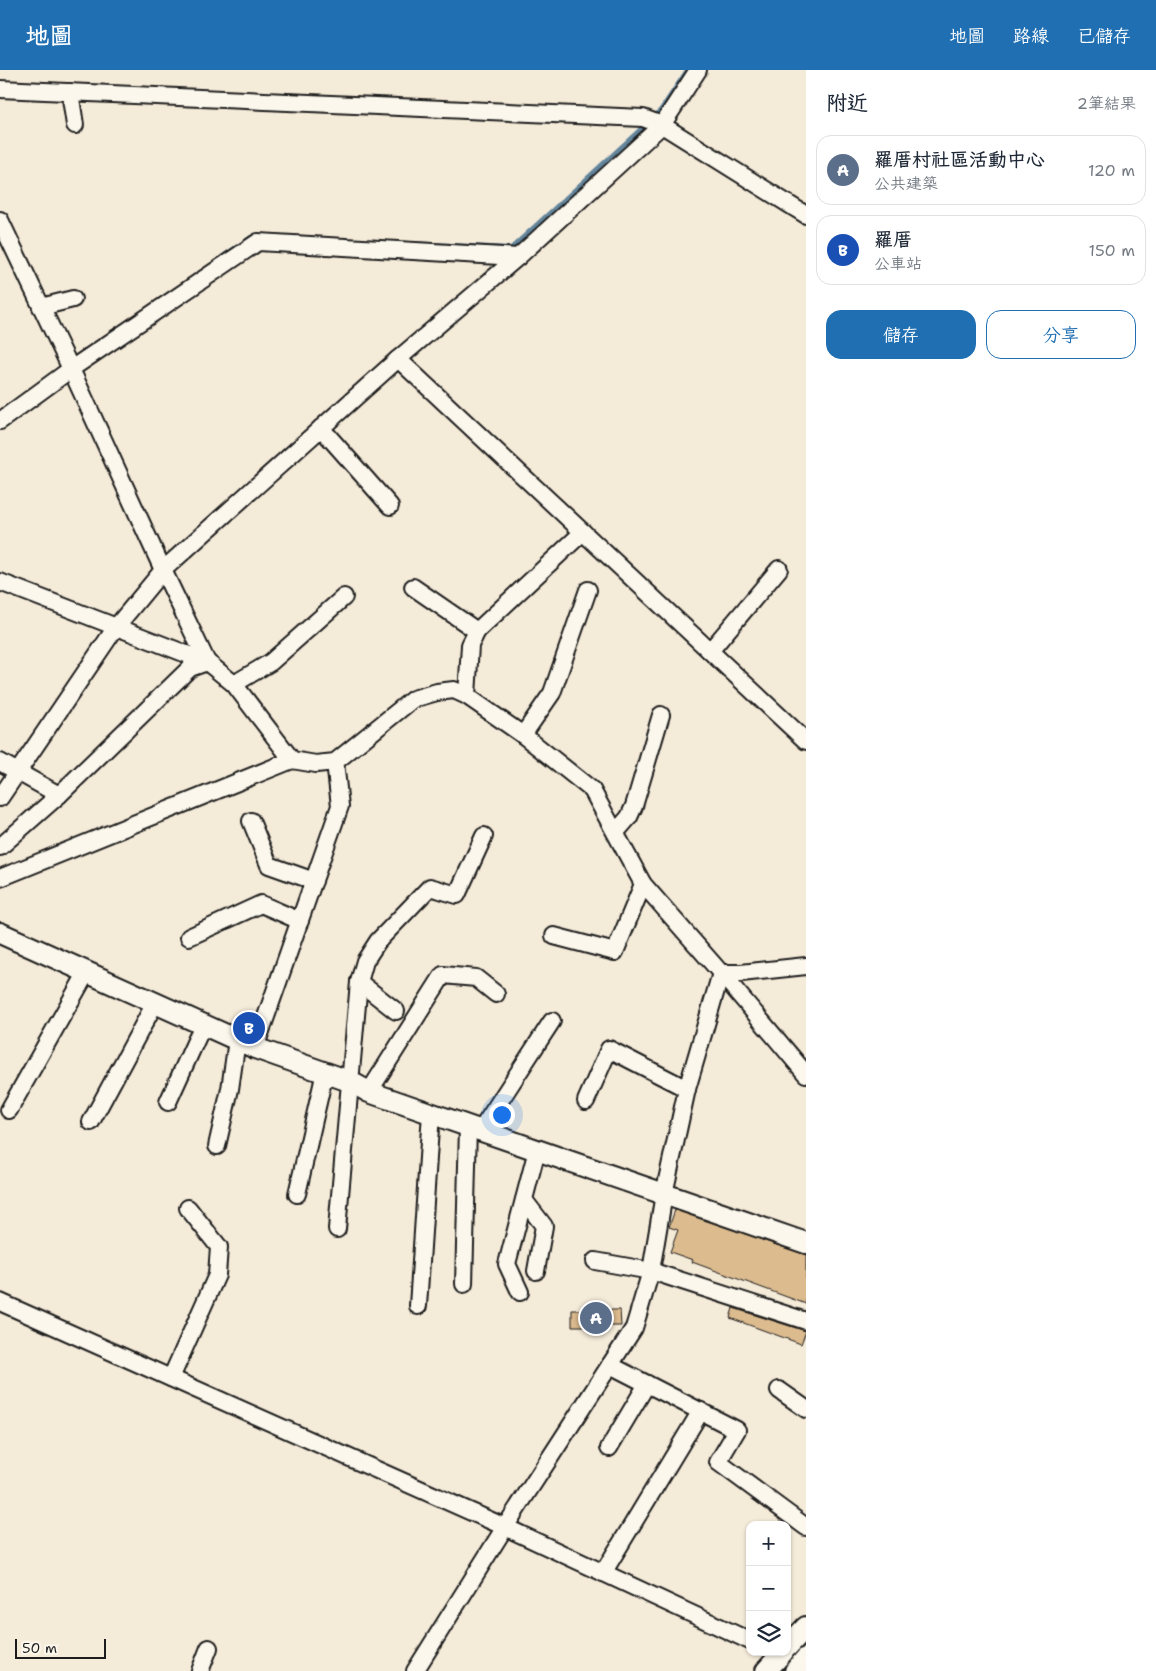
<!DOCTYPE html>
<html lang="zh-TW">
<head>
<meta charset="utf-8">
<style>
  :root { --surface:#fff; --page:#f6f6f7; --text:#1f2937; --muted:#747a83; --line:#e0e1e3; --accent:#1f6fb2 }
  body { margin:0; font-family:"Shantell Sans","LXGW WenKai TC",sans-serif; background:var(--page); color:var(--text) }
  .controls { position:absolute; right:15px; bottom:15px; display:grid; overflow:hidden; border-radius:10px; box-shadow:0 1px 4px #0004 }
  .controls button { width:45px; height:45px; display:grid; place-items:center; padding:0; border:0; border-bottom:1px solid var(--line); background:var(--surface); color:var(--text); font:25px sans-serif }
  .scale { position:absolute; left:15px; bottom:12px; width:91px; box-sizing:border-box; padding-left:5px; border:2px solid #1c1c1c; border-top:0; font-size:14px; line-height:18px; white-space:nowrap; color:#1c1c1c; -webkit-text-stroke:4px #fbf7ec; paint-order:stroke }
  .you { position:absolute; left:501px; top:1044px; width:18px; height:18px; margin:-12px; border:4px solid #fff; border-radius:50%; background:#1a73e8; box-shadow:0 0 0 8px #1a73e833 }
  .badge { display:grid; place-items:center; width:32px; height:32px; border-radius:50%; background:var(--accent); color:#fff; font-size:16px; font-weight:700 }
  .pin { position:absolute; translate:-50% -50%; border:2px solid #fff; box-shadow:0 1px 5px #0006 }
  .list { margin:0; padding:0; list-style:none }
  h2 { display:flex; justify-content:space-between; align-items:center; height:65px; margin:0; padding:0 20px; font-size:21px }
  h2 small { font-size:16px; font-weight:400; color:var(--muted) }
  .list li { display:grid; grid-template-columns:32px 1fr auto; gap:15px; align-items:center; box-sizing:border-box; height:70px; margin:0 10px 10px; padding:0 10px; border:1px solid var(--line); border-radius:15px }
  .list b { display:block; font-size:19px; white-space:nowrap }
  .list p { margin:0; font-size:16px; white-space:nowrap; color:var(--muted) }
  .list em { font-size:16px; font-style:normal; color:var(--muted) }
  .actions { display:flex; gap:10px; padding:15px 20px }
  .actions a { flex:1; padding:11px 0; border:1px solid var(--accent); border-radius:15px; text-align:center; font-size:18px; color:var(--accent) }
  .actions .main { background:var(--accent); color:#fff }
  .icon { flex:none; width:28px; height:28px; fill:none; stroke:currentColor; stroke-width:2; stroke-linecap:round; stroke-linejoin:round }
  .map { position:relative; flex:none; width:806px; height:1601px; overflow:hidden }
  header { display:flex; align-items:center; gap:30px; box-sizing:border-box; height:70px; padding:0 25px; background:var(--accent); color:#fff }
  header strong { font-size:24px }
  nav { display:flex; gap:28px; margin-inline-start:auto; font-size:18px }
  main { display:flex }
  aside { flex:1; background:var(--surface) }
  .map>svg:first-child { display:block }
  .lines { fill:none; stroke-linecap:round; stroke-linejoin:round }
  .stream { stroke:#63859c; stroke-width:4 }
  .building { fill:#dcbb8e; stroke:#1c1c1c }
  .minor-casing { stroke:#1c1c1c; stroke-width:20 }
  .major-casing { stroke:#1c1c1c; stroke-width:24 }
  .minor { stroke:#fbf7ec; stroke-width:16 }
  .major { stroke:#fbf7ec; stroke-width:20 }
</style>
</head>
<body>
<header>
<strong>地圖</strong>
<nav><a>地圖</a><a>路線</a><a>已儲存</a></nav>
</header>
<main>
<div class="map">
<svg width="806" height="1601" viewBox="0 0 806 1601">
  <rect width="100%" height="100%" fill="#f5ebd9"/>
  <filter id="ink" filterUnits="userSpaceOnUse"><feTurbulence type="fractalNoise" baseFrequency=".02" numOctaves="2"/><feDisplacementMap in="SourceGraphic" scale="10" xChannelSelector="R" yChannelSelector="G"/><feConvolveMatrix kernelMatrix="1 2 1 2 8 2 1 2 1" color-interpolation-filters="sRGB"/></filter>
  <g filter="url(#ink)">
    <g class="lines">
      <g class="stream">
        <polyline points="654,47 661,39 687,0"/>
        <polyline points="412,173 511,178 647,53"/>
        <polyline points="223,186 251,167 255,167"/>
      </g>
    </g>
    <g class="building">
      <polygon points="675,1140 806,1185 806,1234 692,1192 693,1190 670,1182 678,1160 669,1157"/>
      <polygon points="590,1236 604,1236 604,1240 620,1240 621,1256 572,1256 572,1240 590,1240"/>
      <polygon points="733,1238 806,1261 801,1274 730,1248"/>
    </g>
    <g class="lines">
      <defs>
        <g id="minor">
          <polyline points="0,19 643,48 662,55 806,145"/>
          <polyline points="70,22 75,55"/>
          <polyline points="0,150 71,299 163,500 207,592"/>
          <polyline points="41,237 73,229"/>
          <polyline points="398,289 806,671"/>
          <polyline points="0,351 71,299 258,172 518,187"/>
          <polyline points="321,358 390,436"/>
          <polyline points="0,512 207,592 234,614 292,690 316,694 335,692 413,629 437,622 454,620 467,626 523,665 592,720 643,814 721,903 806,1004"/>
          <polyline points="413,517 477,561"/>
          <polyline points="710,581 779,499"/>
          <polyline points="234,614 271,592 344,527"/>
          <polyline points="467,626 470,575 477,561 583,462"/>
          <polyline points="523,665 552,623 588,520"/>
          <polyline points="0,692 59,725"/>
          <polyline points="0,728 116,557 163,500 398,289 518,187 662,55 698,0"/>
          <polyline points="251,751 269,795 314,811"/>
          <polyline points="616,762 629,747 634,736 661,645"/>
          <polyline points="0,777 59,725 190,598 207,592"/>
          <polyline points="0,808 292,690"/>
          <polyline points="554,866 615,882 643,814"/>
          <polyline points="189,867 261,834 300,851"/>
          <polyline points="721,903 741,903 806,896"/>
          <polyline points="359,912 396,941"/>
          <polyline points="255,978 340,736 335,692"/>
          <polyline points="369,1022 443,905 476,908 496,924"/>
          <polyline points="586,1031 609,979 687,1019"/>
          <polyline points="168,1032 203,955"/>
          <polyline points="9,1040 87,902"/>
          <polyline points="91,1052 155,933"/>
          <polyline points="481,1060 552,951"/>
          <polyline points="217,1076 230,1019 237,970"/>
          <polyline points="297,1124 325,1002"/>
          <polyline points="524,1130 544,1156 536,1201"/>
          <polyline points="337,1159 359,912 365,891 378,871 430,817 457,825 484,766"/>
          <polyline points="595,1191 651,1201 806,1251"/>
          <polyline points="464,1214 468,1056"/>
          <polyline points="520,1222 507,1194 537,1080"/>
          <polyline points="0,1232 505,1457 750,1571"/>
          <polyline points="418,1236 431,1043"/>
          <polyline points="610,1295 737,1360 718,1392 806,1457"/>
          <polyline points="171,1308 217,1205 219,1177 188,1138"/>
          <polyline points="779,1320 806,1339"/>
          <polyline points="609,1378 647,1314"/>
          <polyline points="603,1503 701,1341"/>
          <polyline points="200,1601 209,1578"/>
          <polyline points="415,1601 505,1457 634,1258 651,1201 664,1124 687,1019 721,903"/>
        </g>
        <g id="major">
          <polyline points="0,863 255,978 349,1011 369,1022 806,1173"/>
          <polyline points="787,1577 806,1557"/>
          <polyline points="766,1601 783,1582"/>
          <polyline points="795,1601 806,1588"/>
        </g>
      </defs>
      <use href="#minor" class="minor-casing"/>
      <use href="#major" class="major-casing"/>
      <use href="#minor" class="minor"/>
      <use href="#major" class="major"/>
    </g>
  </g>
</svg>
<div class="controls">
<button>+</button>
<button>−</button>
<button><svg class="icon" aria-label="layers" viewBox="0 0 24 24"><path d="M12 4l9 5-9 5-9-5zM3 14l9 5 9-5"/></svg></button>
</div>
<div class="scale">50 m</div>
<div class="you"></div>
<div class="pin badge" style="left:596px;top:1248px;background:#5c6f8a">A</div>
<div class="pin badge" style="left:249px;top:958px;background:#1a4fb4">B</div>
</div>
<aside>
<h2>附近<small>2筆結果</small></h2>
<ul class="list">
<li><span class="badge" style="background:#5c6f8a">A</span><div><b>羅厝村社區活動中心</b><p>公共建築</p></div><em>120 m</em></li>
<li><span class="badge" style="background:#1a4fb4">B</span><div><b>羅厝</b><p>公車站</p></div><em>150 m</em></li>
</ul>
<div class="actions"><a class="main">儲存</a><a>分享</a></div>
</aside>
</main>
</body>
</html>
